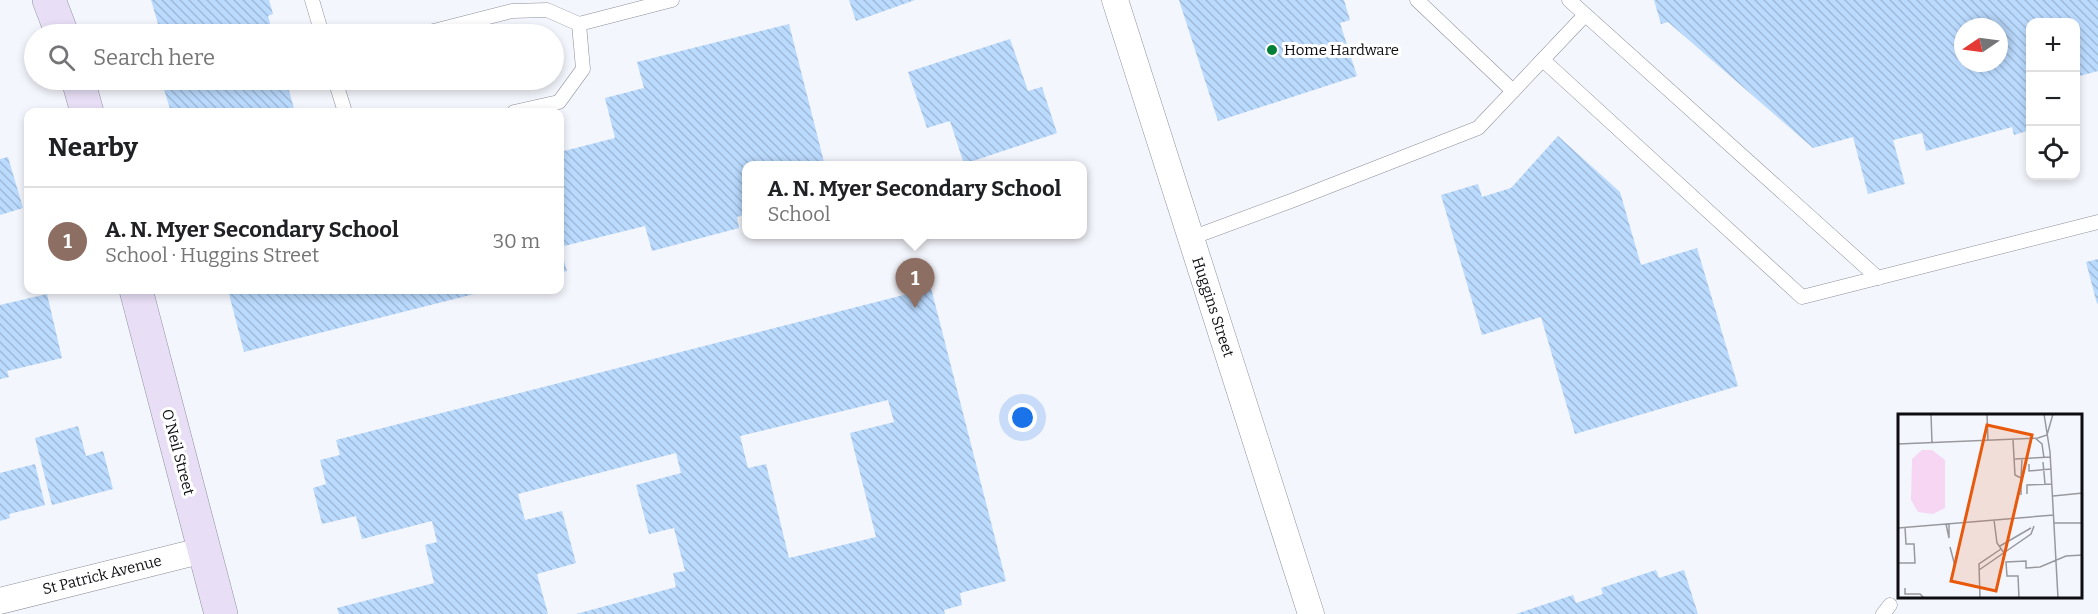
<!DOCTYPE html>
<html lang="en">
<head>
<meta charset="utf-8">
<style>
  :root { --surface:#fff; --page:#f6f6f6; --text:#202124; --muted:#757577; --line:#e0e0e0; --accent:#d93025 }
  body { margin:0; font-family:Bitter,serif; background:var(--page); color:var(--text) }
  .controls { position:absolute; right:18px; top:18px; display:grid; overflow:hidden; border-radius:12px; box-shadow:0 3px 9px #0003 }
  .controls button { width:54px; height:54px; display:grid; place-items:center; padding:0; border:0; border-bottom:2px solid var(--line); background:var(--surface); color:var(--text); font:30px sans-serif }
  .compass { position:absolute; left:1954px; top:18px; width:54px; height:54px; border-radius:50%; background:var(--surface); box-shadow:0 3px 9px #0003; rotate:257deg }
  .you { position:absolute; left:1023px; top:418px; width:21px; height:21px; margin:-15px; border:4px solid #fff; border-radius:50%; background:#1a73e8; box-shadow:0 0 0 9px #1a73e833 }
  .badge { display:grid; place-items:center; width:39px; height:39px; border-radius:50%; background:var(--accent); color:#fff; font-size:20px; font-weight:700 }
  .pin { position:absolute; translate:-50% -50px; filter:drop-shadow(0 2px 3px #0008) }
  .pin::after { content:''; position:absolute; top:32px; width:21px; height:18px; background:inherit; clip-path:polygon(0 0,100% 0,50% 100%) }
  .popup { position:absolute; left:742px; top:161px; width:345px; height:78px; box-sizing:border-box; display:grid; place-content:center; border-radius:12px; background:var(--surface); filter:drop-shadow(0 2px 4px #0005); font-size:20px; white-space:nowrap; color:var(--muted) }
  .popup b { font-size:22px; color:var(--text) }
  .popup::after { content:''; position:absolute; left:50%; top:100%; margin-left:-12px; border:12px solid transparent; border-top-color:var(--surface) }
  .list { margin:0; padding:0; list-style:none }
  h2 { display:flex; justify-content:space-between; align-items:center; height:78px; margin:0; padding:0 24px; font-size:26px }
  h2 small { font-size:20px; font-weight:400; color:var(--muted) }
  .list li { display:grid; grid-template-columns:39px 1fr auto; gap:18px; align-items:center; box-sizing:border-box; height:108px; padding:0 24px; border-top:2px solid var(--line) }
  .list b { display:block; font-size:22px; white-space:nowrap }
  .list p { margin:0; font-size:20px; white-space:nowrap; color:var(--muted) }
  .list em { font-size:20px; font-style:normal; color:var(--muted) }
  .icon { flex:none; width:33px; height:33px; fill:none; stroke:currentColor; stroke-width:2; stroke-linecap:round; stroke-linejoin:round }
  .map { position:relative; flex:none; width:2098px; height:614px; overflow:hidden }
  .search { position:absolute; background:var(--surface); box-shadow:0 3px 9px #0003; left:24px; top:24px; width:540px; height:66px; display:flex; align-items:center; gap:15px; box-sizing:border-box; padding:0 21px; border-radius:33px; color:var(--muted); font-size:22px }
  .panel { position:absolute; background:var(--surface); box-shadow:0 3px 9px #0003; left:24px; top:108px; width:540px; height:186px; border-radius:12px }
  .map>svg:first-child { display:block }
  .building { fill:url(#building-back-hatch); fill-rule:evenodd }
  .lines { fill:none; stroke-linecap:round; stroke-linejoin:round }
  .lane-casing { stroke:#8d909b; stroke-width:15 }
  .street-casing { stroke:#8d909b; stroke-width:27 }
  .secondary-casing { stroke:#8d909b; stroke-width:34 }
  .lane { stroke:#fff; stroke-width:14 }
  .street { stroke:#fff; stroke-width:26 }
  .secondary { stroke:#e8dff6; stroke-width:33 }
  .poi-dot { fill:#007f38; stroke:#fff; stroke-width:2 }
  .labels { text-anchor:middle; stroke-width:6; stroke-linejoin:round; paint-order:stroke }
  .poi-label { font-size:15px; fill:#0d0d11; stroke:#fff; text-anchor:start }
  .street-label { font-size:15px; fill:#0d0d11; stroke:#fff }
  .inset-road { fill:none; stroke:#98999f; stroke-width:1.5 }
  .view { fill:#e8590c; fill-opacity:0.15; stroke:#e8590c; stroke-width:3 }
  .inset-edge { fill:none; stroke:#0d0d11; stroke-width:3 }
</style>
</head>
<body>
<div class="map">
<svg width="2098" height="614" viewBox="0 0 2098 614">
  <defs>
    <pattern id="building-back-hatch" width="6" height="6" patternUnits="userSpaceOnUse" patternTransform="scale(1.5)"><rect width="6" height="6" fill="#badafe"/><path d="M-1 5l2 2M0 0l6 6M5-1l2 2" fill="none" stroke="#9fbad9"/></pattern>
  </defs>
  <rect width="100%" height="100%" fill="#f4f6fd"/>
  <g class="building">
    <polygon points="151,0 269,0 273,14 268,16 273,34 161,34"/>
    <polygon points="849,0 915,0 856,21"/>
    <polygon points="1179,0 1344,0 1350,20 1340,23 1357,76 1218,121"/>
    <path d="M 1654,0 L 2098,0 L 2098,71 L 2076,77 L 2076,22 L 2030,22 L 2030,130 L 2014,135 L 2012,127 L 1926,151 L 1922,133 L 1893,140 L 1905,184 L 1868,194 L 1853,137 L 1813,148 L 1668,22 L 1661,24 ZM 1963,27 L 1999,27 L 1999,63 L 1963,63 Z"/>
    <polygon points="789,24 825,166 747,166 747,214 737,217 739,228 652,251 645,226 560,247 567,271 560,273 560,152 615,138 605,98 644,88 637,62"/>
    <polygon points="1010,39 1028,91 1042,87 1057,133 964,164 950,121 927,128 908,72"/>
    <polygon points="174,80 286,80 295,112 171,112 162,83"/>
    <polygon points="1558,136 1620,192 1641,265 1697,248 1738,386 1575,434 1541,317 1482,335 1441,195 1478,184 1482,197 1511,188"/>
    <polygon points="8,157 23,208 0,215 0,159"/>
    <polygon points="2098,259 2098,303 2097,304 2086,262"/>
    <path d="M 931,288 L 1006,581 L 960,593 L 962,605 L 944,610 L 945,614 L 576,614 L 676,587 L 673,573 L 685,571 L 674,528 L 649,534 L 636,485 L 681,473 L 676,453 L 518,494 L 525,520 L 562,511 L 576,563 L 537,574 L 548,614 L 339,614 L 337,608 L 434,583 L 425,545 L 437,542 L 432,521 L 362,539 L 356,516 L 322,524 L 313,488 L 326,484 L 320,460 L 340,455 L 336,440 ZM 888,400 L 894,422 L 850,433 L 876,537 L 789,558 L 766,464 L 748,468 L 740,436 Z"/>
    <polygon points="228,290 490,290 244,352"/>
    <polygon points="47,294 62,358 7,371 9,377 0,379 0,305"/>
    <polygon points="78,426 86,456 103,451 113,489 52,505 35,438"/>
    <polygon points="35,464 45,505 9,514 10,518 0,521 0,473"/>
    <polygon points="1656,570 1659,578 1684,570 1698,614 1516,614 1573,595 1576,603 1603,594 1601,588"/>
  </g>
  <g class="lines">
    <defs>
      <g id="lane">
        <polyline points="312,0 322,34"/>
        <polyline points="1417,0 1513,91"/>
        <polyline points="1569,0 1878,278"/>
        <polyline points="422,34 512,11 547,10 579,24"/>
        <polyline points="1543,60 1802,297 2098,222"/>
        <polyline points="335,80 345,112"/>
        <polyline points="514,112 559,102 583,69 579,24 672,0"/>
        <polyline points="1191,238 1291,201 1478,128 1585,15"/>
        <polyline points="1883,614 1890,605"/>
      </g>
      <g id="street">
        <polyline points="1115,0 1311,614"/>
        <polyline points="0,601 204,550"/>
      </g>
      <g id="secondary">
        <polyline points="49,0 62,34"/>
        <polyline points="78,80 87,112"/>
        <polyline points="136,290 221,614"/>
      </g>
    </defs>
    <use href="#lane" class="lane-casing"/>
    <use href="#street" class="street-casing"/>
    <use href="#secondary" class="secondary-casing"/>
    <use href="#lane" class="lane"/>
    <use href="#street" class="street"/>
    <use href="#secondary" class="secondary"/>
  </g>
  <circle class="poi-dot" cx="1272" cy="50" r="6"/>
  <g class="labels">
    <g class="poi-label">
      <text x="1284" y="55">Home Hardware</text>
    </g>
    <g class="street-label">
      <text transform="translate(1213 307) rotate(72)" y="5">Huggins Street</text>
      <text transform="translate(178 452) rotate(75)" y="5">O'Neil Street</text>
      <text transform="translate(102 575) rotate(-14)" y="5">St Patrick Avenue</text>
    </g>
  </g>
  <g transform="translate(1898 414)">
    <rect width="184" height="184" fill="#f4f6fd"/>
    <path d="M 24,36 L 34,36 L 47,46 L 47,94 L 35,100 L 20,98 L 13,86 L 14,45 Z" fill="#f6d6f3"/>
    <path class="inset-road" d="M 33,0 L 34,29M 89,0 L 90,27M 146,0 L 152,38 L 160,184M 137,24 L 144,30 L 146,44M 115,26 L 117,61 L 123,64 L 123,81M 0,30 L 140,24 L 149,21 L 155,0M 117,45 L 153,43M 145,48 L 147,70M 131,50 L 131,57 L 153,55M 123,63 L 124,45M 129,80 L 129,71 L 154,70M 155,82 L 185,79M 96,106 L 99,129 L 106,139M 156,109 L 185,109M 48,110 L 51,124 L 51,110M 0,114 L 156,101M 102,132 L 133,114M 52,133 L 57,152M 0,149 L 17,149 L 16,130 L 8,130 L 7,113M 81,156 L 133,120 L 136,112M 7,174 L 7,180 L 22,180 L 26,184M 82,184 L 81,150 L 103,135M 103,184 L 180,184M 121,184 L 120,162 L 109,162 L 108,148 L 128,147 L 128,154 L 142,153 L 168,142 L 185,141"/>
    <path class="view" d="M 89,11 L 134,21 L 98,177 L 53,167 Z"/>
    <rect width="184" height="184" class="inset-edge"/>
  </g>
</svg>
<div class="controls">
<button>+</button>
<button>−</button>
<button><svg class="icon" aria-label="locate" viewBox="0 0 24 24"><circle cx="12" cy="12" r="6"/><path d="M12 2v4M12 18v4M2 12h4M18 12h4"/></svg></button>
</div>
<svg class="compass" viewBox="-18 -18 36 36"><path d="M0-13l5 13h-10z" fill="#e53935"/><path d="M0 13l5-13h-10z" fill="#757577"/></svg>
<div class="you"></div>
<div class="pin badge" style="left:915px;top:308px;background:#8d6e63">1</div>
<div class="popup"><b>A. N. Myer Secondary School</b>School</div>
<div class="search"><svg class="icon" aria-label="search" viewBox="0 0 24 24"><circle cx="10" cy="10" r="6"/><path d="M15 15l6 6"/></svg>Search here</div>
<section class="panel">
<h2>Nearby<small></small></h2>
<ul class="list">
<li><span class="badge" style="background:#8d6e63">1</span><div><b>A. N. Myer Secondary School</b><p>School · Huggins Street</p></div><em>30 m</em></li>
</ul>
</section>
</div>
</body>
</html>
